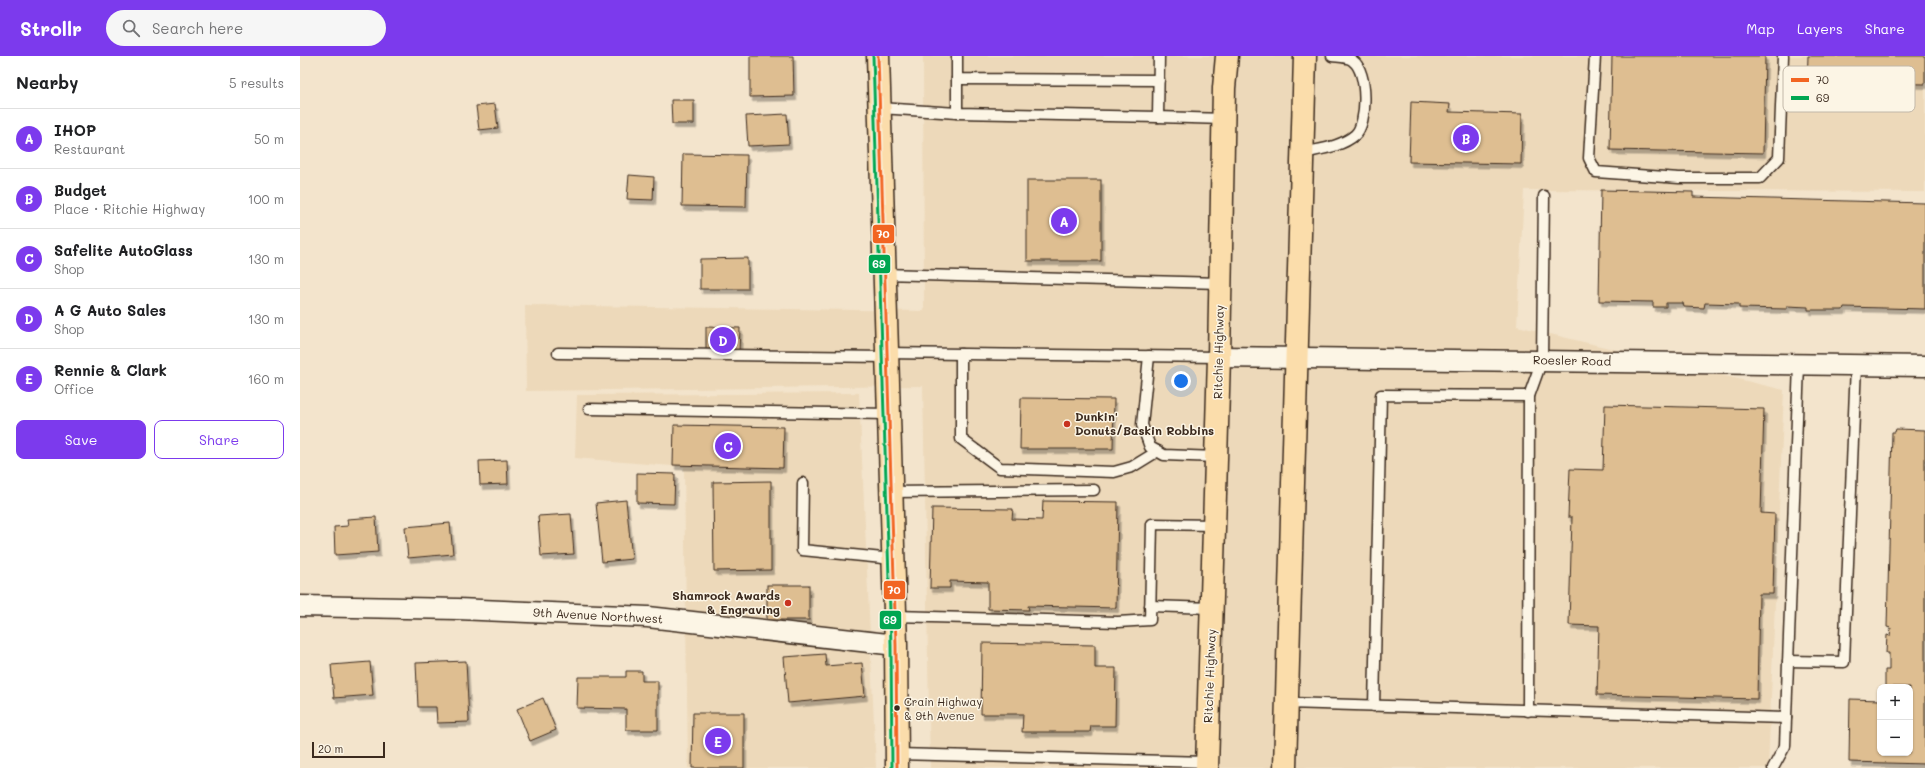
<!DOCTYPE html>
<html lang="en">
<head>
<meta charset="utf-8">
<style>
  :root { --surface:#fff; --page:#f6f6f6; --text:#202124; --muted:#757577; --line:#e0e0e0; --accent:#7c3aed }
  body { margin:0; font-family:Mali,sans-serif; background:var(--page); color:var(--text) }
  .controls { position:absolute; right:12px; bottom:12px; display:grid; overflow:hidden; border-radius:8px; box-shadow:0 1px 3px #0004 }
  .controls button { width:36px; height:36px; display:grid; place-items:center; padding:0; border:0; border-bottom:1px solid var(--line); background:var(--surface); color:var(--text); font:20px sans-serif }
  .scale { position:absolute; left:12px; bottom:10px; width:73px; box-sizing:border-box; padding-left:4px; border:2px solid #3b2a1e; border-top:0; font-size:11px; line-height:14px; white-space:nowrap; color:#3b2a1e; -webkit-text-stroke:3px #fcf5e5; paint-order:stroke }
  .you { position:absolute; left:881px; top:325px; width:14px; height:14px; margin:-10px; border:3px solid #fff; border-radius:50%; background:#1a73e8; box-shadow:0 0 0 6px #1a73e833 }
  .badge { display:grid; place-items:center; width:26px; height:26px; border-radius:50%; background:var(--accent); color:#fff; font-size:13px; font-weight:700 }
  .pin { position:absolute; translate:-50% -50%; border:2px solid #fff; box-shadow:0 1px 4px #0006 }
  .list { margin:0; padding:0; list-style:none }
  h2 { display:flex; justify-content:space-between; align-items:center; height:52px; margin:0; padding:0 16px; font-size:17px }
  h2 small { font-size:13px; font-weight:400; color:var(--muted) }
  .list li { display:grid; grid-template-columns:26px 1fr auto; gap:12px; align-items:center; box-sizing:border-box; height:60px; padding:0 16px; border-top:1px solid var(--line) }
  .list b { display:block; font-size:15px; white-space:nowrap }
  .list p { margin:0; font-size:13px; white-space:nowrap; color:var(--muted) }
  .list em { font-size:13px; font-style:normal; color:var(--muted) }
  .actions { display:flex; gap:8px; padding:12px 16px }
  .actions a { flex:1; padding:9px 0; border:1px solid var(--accent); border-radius:8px; text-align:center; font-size:14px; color:var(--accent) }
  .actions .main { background:var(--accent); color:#fff }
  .icon { flex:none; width:22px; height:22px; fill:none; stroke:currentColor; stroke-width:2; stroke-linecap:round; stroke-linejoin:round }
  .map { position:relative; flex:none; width:1625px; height:712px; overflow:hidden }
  header { display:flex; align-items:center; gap:24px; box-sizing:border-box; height:56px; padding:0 20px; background:var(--accent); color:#fff }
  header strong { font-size:19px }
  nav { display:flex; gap:22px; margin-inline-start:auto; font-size:14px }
  .search { width:280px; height:36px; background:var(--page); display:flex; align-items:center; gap:10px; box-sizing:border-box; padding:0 14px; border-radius:22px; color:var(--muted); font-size:15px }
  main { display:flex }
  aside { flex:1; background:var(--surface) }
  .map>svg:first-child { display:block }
  .built { fill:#edd9ba }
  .building { fill:#debe91; stroke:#3b2a1e; filter:url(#shadow) }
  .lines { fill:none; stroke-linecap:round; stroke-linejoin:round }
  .service-casing { stroke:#3b2a1e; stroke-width:13 }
  .minor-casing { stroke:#3b2a1e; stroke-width:23 }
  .primary-casing { stroke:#3b2a1e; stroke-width:25 }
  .service { stroke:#fcf5e5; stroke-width:10 }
  .minor { stroke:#fcf5e5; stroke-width:20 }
  .primary { stroke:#fbddab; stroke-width:22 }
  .bus-1-casing { stroke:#fcf5e5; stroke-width:6 }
  .bus-2-casing { stroke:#fcf5e5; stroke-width:6 }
  .bus-1 { stroke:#f26522; stroke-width:3 }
  .bus-2 { stroke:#00a651; stroke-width:3 }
  .poi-dot { fill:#c8321e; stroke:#fcf5e5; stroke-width:1.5 }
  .bus-dot { fill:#3b2a1e; stroke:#fcf5e5; stroke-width:1.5 }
  .labels { text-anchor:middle; stroke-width:3; stroke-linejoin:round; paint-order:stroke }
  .bus-label { font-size:11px; fill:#3b2a1e; stroke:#fcf5e5; text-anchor:start }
  .street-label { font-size:12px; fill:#3b2a1e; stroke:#fcf5e5 }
  .poi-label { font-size:12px; font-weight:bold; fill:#3b2a1e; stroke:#fcf5e5; text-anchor:start }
  .key { fill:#fcf5e5; stroke:#c2b8a9; stroke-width:1 }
  .key-label { font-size:11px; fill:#3b2a1e }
  .line-badge { stroke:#fcf5e5; stroke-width:1.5 }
  .badge-label { font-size:11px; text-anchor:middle; font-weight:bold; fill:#fff }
</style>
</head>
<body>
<header>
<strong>Strollr</strong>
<div class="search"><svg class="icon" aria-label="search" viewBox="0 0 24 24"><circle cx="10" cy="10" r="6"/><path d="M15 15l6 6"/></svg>Search here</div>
<nav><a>Map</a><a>Layers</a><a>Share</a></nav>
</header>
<main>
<aside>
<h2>Nearby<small>5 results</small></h2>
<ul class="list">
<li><span class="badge">A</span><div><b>IHOP</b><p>Restaurant</p></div><em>50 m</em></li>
<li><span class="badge">B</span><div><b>Budget</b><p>Place · Ritchie Highway</p></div><em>100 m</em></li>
<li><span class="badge">C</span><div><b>Safelite AutoGlass</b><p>Shop</p></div><em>130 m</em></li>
<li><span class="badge">D</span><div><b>A G Auto Sales</b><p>Shop</p></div><em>130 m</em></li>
<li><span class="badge">E</span><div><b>Rennie &amp; Clark</b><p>Office</p></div><em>160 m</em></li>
</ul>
<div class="actions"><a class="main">Save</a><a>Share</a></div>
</aside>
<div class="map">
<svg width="1625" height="712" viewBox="0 0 1625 712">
  <defs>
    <filter id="shadow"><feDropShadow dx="2.5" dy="4.5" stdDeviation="0" flood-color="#0004"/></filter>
  </defs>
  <rect width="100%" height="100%" fill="#f3e4cc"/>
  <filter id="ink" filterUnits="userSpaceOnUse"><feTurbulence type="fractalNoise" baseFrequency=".025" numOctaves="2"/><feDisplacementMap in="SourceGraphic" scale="8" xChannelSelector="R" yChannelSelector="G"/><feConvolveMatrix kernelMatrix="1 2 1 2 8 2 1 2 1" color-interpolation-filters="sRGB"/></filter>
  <g filter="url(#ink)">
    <g class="built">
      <polygon points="623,0 1625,0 1625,136 1224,134 1217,270 1484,334 1468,712 630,712 623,330 226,335 225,249 624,255"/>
      <polygon points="559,337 576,712 388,712 384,411 275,402 277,339"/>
    </g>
    <g class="building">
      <polygon points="450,0 493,0 494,40 450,41"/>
      <polygon points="1312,0 1465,0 1463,97 1310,94"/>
      <polygon points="1508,0 1625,0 1625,28 1565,27 1565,31 1507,29"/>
      <polygon points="371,44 394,44 394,68 372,68"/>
      <polygon points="1111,46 1150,48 1149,56 1222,58 1221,108 1109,106"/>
      <polygon points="195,48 198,72 179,74 176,50"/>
      <polygon points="487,58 489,88 448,90 446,60"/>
      <polygon points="383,98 447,99 446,151 382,150"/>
      <polygon points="329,119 354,121 353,144 327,143"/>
      <rect x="727" y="124" width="74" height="81"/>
      <polygon points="1301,134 1393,136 1393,141 1625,147 1625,253 1544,251 1543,254 1508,254 1508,251 1487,250 1487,253 1439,252 1439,248 1405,247 1404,252 1384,251 1383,247 1366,247 1366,251 1353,251 1353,246 1299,245"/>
      <polygon points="448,202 448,233 400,233 400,203"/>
      <polygon points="406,271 440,272 439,296 406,295"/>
      <polygon points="721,342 814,343 813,393 720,393"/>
      <polygon points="1305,349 1464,353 1461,457 1475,458 1473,538 1459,538 1457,643 1297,639 1299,570 1269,569 1272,461 1268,461 1270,413 1303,414"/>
      <polygon points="374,369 484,371 483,412 373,409"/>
      <polygon points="1596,373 1625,374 1625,708 1549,706 1550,643 1580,644 1580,697 1610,697 1610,631 1585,631 1585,614 1589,614 1589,597 1586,597 1587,579 1590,580 1591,572 1587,571 1592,376 1595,376"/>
      <polygon points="207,404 208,428 180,429 179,405"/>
      <polygon points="337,417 375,418 374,448 337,447"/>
      <polygon points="471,425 471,514 414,515 413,426"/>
      <polygon points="326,444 332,503 302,506 296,447"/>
      <polygon points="743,445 818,446 816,552 728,550 729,554 688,553 688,526 650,525 650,532 630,532 632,452 713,453 712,463 742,464"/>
      <polygon points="271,458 274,498 241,500 238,460"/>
      <polygon points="76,461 78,496 35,499 34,471 48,470 47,463"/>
      <polygon points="150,467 153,498 108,502 105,471"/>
      <rect x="467" y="529" width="42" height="35"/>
      <polygon points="682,587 795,589 795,612 816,612 815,670 791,670 790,676 722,676 723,658 681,658"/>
      <polygon points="525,598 526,610 562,607 565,640 488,647 484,601"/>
      <polygon points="166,605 169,666 137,667 136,651 118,651 116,607"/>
      <polygon points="70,606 73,639 34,642 31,609"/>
      <polygon points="326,615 342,615 342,625 358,625 358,674 326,674 326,653 277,652 278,621 326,621"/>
      <polygon points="243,642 256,674 230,685 217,653"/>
      <polygon points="393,657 444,657 444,712 392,712"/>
    </g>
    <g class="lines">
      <defs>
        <g id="service">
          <polyline points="657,0 657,23 859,24"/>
          <polyline points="859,0 858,61 924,63"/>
          <polyline points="1295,0 1289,102 1296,116 1379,122 1460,122 1479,102 1483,0"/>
          <polyline points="580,52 657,57 858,61"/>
          <polyline points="657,57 657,23"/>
          <path d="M 1003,97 C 1020,93 1041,91 1055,79 C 1068,68 1068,15 1053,5 C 1049,1 1038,1 1032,0"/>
          <polyline points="583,218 920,227"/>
          <polyline points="258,297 587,301"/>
          <polyline points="586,297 919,301"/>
          <polyline points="661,298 661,383 700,412 814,416 832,411 858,395"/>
          <polyline points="849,300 842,369 850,391 864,399 916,401"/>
          <polyline points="289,353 588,358"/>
          <polyline points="503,427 502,494 593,503"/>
          <polyline points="591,436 794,434"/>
          <polyline points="850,550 912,552"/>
          <polyline points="595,560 818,566 850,564 852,468 914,469"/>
          <polyline points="1488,605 1544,606 1556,309"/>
          <polyline points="987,647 1486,662 1499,308"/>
          <polyline points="1074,650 1081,339 1229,340"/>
          <polyline points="1228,655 1229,340 1242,304 1244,140"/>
          <polyline points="597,698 907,706"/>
          <polyline points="1473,712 1485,690 1486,662"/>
        </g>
        <g id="minor">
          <polyline points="919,301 1625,310"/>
          <polyline points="0,550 158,553 348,561 596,589"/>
        </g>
        <g id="primary">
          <polyline points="578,0 596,589 597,712"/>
          <polyline points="907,712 919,301 924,32 927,0"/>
          <polyline points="985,712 1005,0"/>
        </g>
      </defs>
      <use href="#service" class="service-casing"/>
      <use href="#minor" class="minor-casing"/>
      <use href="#primary" class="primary-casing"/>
      <use href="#service" class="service"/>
      <use href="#minor" class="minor"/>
      <use href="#primary" class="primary"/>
      <defs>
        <polyline id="bus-1" points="578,0 596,589 597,712"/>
        <polyline id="bus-2" points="573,0 591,589 592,712"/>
      </defs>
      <use href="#bus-1" class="bus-1-casing"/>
      <use href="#bus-2" class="bus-2-casing"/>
      <use href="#bus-1" class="bus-1"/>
      <use href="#bus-2" class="bus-2"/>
    </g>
  </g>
  <g class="poi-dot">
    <circle cx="767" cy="368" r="4"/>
    <circle cx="488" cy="547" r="4"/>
  </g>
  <circle class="bus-dot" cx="597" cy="652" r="3.5"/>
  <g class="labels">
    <g class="bus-label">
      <text x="604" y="650">Crain Highway<tspan x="604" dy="14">&amp; 9th Avenue</tspan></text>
    </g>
    <g class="street-label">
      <text transform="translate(919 296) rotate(-89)" y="4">Ritchie Highway</text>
      <text transform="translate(1272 305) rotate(1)" y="4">Roesler Road</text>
      <text transform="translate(298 560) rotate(3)" y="4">9th Avenue Northwest</text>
      <text transform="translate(910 620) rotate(-88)" y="4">Ritchie Highway</text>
    </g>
    <g class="poi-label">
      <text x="775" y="365">Dunkin'<tspan x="775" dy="14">Donuts/Baskin Robbins</tspan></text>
      <text x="480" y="544" text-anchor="end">Shamrock Awards<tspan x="480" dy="14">&amp; Engraving</tspan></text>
    </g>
  </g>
  <rect x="1483" y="10" width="132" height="46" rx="6" class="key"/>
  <rect x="1491" y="22" width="18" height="4" fill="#f26522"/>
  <rect x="1491" y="40" width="18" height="4" fill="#00a651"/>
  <g class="key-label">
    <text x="1516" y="28">70</text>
    <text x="1516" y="46">69</text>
  </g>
  <g class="line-badge">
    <rect x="572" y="168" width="23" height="20" rx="4" fill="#f26522"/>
    <rect x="568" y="198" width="23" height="20" rx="4" fill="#00a651"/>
    <rect x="583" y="524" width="23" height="20" rx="4" fill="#f26522"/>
    <rect x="579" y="554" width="23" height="20" rx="4" fill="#00a651"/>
  </g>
  <g class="badge-label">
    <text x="583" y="182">70</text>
    <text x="579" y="212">69</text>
    <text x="594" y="538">70</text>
    <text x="590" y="568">69</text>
  </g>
</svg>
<div class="controls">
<button>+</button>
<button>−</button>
</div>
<div class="scale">20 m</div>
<div class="you"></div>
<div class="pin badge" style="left:764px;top:165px">A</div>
<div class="pin badge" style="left:1166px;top:82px">B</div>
<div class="pin badge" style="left:428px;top:390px">C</div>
<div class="pin badge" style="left:423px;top:284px">D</div>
<div class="pin badge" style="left:418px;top:685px">E</div>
</div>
</main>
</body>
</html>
